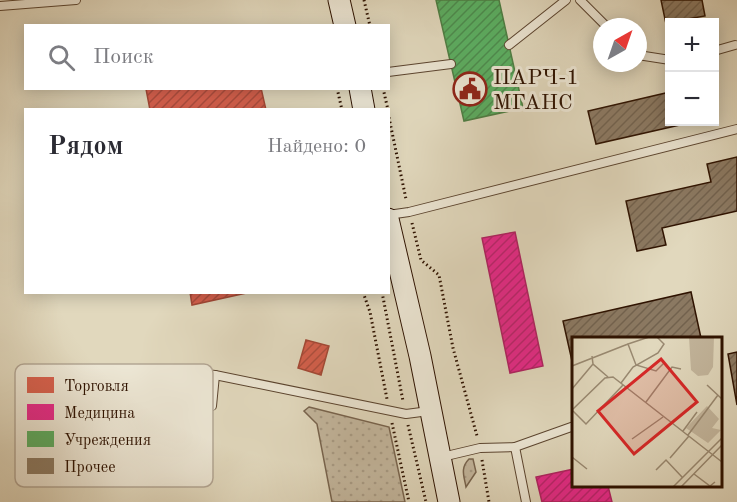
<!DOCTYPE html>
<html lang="ru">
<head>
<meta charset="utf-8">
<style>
  :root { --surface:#fff; --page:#f2f2f3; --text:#2b2b33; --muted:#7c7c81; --line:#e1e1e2 }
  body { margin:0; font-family:"Old Standard TT",serif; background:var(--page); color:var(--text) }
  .controls { position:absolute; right:18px; top:18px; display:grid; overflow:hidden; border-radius:0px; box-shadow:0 3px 15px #0003 }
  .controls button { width:54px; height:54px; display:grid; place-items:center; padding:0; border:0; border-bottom:2px solid var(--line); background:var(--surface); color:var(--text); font:30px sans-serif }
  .compass { position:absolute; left:593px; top:18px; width:54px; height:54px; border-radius:50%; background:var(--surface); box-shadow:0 3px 15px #0003; rotate:40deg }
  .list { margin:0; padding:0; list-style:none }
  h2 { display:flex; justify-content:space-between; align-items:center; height:78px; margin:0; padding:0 24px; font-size:26px }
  h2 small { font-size:20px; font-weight:400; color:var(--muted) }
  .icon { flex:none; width:33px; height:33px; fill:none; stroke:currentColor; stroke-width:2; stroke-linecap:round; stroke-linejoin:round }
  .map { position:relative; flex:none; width:737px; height:502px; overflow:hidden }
  .search { position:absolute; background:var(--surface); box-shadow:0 3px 15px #0003; left:24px; top:24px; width:366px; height:66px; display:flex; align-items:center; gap:15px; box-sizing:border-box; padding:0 21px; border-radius:0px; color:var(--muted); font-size:22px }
  .panel { position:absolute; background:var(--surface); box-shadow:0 3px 15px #0003; left:24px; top:108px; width:366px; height:186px; border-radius:0px }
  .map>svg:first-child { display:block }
  .grass { fill:url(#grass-dots); stroke:#78644e; stroke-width:1.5 }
  .shops { fill:url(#shops-hatch); stroke:#a44936; stroke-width:1.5 }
  .health { fill:url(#health-hatch); stroke:#b02261; stroke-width:1.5 }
  .public { fill:url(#public-hatch); stroke:#4d7f44; stroke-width:1.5 }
  .building { fill:url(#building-hatch); stroke:#2e1200; stroke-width:1.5 }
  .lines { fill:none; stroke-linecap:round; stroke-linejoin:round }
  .service-casing { stroke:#5b442f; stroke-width:10 }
  .secondary-casing { stroke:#2e1200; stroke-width:23 }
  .path { stroke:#2e1200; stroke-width:3; stroke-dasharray:1.5 3; stroke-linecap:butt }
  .service { stroke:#ece6d4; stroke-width:8 }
  .secondary { stroke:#ece6d4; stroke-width:21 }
  .labels { text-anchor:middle; stroke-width:6; stroke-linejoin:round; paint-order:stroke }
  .poi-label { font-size:22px; fill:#2e1200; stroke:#ece6d4; text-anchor:start }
  .inset-road { fill:none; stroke:#998971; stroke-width:1.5 }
  .view { fill:#d62828; fill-opacity:0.15; stroke:#d62828; stroke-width:3 }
  .inset-edge { fill:none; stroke:#2e1200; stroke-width:3 }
  .key { fill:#ece6d4; stroke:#b3a694; stroke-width:1.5 }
  .key-label { font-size:16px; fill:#2e1200 }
</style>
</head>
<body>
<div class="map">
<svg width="737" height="502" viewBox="0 0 737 502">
  <defs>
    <pattern id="grass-dots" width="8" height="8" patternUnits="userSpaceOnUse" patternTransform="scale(1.5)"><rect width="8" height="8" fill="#c3b69d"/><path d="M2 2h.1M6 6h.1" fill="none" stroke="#a89b85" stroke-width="1.8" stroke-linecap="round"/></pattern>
    <pattern id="shops-hatch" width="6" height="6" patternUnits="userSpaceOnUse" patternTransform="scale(1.5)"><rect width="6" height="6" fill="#d6604d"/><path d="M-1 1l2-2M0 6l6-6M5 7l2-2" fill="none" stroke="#ae4e3e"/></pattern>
    <pattern id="health-hatch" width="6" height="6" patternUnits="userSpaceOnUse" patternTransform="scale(1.5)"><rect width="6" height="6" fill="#e7298a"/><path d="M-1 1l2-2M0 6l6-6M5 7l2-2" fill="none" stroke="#bc226e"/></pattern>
    <pattern id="public-hatch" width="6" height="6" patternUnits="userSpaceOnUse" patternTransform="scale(1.5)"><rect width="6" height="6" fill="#5aae61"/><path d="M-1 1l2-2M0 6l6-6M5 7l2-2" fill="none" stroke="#4b8c4e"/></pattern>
    <pattern id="building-hatch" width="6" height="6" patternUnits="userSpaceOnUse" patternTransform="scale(1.5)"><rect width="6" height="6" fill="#8b7962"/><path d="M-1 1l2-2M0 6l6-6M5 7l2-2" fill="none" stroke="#72624e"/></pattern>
  </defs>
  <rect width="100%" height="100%" fill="#e1d8bd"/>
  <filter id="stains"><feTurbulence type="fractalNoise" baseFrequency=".00333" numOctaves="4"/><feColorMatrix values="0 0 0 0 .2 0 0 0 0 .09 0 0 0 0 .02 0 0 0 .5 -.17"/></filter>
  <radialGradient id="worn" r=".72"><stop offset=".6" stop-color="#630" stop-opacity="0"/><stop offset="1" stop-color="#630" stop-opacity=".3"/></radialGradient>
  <g class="grass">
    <polygon points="309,407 389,427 405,502 332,502 317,424 304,411"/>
    <path d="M 469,459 L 473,459 L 476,472 L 466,487 C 464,476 460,468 469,459 Z"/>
  </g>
  <g class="shops">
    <polygon points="261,88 266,110 150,110 146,89"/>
    <polygon points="190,292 251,292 192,305"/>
    <polygon points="306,340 329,346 321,375 298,368"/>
  </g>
  <g class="health">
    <polygon points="515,232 543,366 510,373 482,238"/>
    <polygon points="574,469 574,486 608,486 612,502 542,502 536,477"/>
  </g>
  <polygon class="public" points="436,0 499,0 523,108 464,121"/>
  <g class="building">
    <polygon points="661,0 702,0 705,16 670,22 666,24"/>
    <polygon points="670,92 670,122 693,122 596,144 588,111"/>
    <polygon points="737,157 737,211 662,228 666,245 637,251 626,201 711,182 707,164"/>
    <polygon points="691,292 701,338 574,338 574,361 572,361 563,321"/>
    <polygon points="737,352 737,405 728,354"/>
  </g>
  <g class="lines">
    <defs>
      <g id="service">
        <polyline points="580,0 607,27"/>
        <polyline points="0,6 76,0"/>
        <polyline points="509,45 566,0"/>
        <polyline points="714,51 735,45"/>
        <polyline points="638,55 670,60"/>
        <polyline points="388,72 451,64"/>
        <polyline points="388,215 409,212 737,129"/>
        <polyline points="75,388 190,372 215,375 406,414 429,411"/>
        <polyline points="212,406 215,375"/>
        <polyline points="515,447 526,502"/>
        <polyline points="442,457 480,448 515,447 574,426"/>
      </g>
      <g id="secondary">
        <polyline points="339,0 345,26"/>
        <polyline points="360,88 364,110"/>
        <polyline points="388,219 420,356 449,502"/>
      </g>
    </defs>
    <use href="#service" class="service-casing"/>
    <use href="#secondary" class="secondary-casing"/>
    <g class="path">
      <polyline points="364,0 370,26"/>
      <polyline points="337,88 342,110"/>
      <polyline points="383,88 388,110"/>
      <polyline points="388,113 406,199"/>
      <polyline points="412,223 421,260 439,275 453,348 477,436"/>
      <polyline points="363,292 370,312 387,399"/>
      <polyline points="382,292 403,401"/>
      <polyline points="392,423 409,502"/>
      <polyline points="408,425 426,502"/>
      <polyline points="482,460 489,502"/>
    </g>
    <use href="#service" class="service"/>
    <use href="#secondary" class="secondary"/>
  </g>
  <defs>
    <symbol id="civic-ring" viewBox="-11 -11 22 22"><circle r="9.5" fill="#ece6d4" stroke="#8f2418" stroke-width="1.5"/><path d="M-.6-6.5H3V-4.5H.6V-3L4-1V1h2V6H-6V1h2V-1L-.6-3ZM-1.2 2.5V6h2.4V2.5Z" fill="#8f2418"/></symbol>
  </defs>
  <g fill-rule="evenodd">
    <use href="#civic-ring" x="451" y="70" width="38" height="38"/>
  </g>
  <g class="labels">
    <g class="poi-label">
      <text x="493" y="84">ПАРЧ-1<tspan x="493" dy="25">МГАНС</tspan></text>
    </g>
  </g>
  <g transform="translate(572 337)">
    <rect width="150" height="150" fill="#e1d8bd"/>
    <path d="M 135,69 L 147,82 L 140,91 L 149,93 L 136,106 L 114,91 Z" fill="#c3b69d"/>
    <path d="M 117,0 L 142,0 L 141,30 L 136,38 L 126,39 L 119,33 Z" fill="#c3b69d"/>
    <path class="inset-road" d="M 77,0 L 56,7 L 64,28 L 84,34 L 92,26M 20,19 L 21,27 L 36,40M 0,29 L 56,7M 49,46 L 61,30 L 86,16 L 92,7 L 85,0M 135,48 L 150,62M 0,52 L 21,27M 74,65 L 100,30 L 109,32M 0,73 L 14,87 L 51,48M 0,73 L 33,41 L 41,40 L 150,125M 111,94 L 125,75M 116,98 L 146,58M 60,102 L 91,80M 0,120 L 15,132M 98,121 L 117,99M 84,133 L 94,123 L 110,140M 122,137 L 138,149 L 143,145M 101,150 L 150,101M 109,150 L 150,108"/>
    <path class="view" d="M 89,22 L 125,65 L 62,117 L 26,74 Z"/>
    <rect width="150" height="150" class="inset-edge"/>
  </g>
  <rect x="15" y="364" width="198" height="123" rx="9" class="key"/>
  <rect x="27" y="377" width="27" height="16" fill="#d6604d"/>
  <rect x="27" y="404" width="27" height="16" fill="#e7298a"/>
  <rect x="27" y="431" width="27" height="16" fill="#5aae61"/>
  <rect x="27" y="458" width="27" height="16" fill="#8b7962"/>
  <g class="key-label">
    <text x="64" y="391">Торговля</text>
    <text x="64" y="418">Медицина</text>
    <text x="64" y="445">Учреждения</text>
    <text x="64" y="472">Прочее</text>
  </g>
  <rect width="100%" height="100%" filter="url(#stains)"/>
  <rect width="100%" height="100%" fill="url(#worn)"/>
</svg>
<div class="controls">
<button>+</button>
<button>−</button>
</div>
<svg class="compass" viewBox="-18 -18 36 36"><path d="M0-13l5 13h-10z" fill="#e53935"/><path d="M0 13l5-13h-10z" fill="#7c7c81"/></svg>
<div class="search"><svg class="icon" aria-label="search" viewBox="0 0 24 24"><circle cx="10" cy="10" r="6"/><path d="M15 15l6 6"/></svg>Поиск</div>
<section class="panel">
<h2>Рядом<small>Найдено: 0</small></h2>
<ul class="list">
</ul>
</section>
</div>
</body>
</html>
